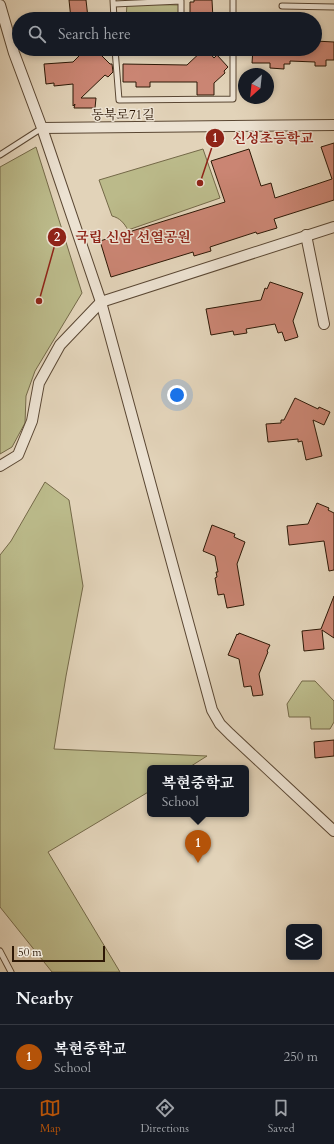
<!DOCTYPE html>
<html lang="en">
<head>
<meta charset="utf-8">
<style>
  :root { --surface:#171b24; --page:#20242c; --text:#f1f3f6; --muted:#9ea1a6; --line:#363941; --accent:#b45309 }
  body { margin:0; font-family:Cardo,"Noto Serif KR",serif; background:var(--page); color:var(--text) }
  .controls { position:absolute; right:12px; bottom:12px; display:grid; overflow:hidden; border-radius:6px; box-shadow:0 2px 6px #0003 }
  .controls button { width:36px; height:36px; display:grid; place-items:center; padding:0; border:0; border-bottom:1px solid var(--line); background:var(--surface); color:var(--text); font:20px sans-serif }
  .compass { position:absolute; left:238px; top:68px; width:36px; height:36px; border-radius:50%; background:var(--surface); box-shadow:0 2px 6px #0003; rotate:207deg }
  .scale { position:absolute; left:12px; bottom:10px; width:93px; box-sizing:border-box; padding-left:4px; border:2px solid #2d1806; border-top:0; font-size:11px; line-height:14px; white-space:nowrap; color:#2d1806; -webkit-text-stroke:3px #ece2d2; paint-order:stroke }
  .you { position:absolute; left:177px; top:395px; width:14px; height:14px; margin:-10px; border:3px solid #fff; border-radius:50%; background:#1a73e8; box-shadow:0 0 0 6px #1a73e833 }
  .badge { display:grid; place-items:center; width:26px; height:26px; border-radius:50%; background:var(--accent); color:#fff; font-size:13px; font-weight:700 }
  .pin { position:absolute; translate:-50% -33px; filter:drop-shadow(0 1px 2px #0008) }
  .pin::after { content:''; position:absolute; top:21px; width:14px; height:12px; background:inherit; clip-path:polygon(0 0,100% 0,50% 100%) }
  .popup { position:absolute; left:147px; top:765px; width:102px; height:52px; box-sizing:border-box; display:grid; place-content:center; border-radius:6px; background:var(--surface); filter:drop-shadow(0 1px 3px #0005); font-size:13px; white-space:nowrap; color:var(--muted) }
  .popup b { font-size:15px; color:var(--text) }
  .popup::after { content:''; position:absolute; left:50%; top:100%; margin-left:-8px; border:8px solid transparent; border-top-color:var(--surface) }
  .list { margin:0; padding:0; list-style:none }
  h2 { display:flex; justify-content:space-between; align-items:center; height:52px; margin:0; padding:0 16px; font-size:17px }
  h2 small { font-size:13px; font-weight:400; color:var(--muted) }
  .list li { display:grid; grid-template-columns:26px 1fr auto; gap:12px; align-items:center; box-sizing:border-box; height:64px; padding:0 16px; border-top:1px solid var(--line) }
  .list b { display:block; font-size:15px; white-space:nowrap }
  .list p { margin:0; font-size:13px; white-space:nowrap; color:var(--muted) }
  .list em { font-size:13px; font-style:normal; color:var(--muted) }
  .icon { flex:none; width:22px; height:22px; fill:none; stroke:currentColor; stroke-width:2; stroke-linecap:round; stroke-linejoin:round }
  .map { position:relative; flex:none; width:334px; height:972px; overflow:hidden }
  .search { position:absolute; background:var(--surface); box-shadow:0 2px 6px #0003; left:12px; right:12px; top:12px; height:44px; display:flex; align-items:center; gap:10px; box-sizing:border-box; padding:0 14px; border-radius:22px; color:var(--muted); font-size:15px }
  .sheet { height:116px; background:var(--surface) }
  nav { display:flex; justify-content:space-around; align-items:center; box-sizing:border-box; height:56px; border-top:1px solid var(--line); background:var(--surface); font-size:11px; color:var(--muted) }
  nav a { display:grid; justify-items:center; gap:2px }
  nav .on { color:var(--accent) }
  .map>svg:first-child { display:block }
  .green { fill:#bbba8a; stroke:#746948 }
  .building { fill:#ca8573; stroke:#2d1806 }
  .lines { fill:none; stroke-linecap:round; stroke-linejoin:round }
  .service-casing { stroke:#5a4733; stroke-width:7 }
  .minor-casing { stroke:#5a4733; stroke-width:12 }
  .service { stroke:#ece2d2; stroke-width:5 }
  .minor { stroke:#ece2d2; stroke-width:10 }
  .labels { text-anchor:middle; stroke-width:3; stroke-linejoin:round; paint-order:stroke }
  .street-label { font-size:13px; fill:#2d1806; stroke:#ece2d2 }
  .leader { fill:none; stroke:#8f2418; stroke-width:1.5 }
  .callout-dot { fill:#8f2418; stroke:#ece2d2; stroke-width:1.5 }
  .mark-label { font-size:12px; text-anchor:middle; font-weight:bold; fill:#fff }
  .callout-label { font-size:14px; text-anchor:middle; font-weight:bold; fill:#8f2418; stroke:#ece2d2; stroke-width:3; stroke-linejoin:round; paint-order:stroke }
</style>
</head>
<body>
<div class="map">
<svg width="334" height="972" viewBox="0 0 334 972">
  <rect width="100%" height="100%" fill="#e2d3b9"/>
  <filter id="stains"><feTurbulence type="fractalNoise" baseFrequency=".005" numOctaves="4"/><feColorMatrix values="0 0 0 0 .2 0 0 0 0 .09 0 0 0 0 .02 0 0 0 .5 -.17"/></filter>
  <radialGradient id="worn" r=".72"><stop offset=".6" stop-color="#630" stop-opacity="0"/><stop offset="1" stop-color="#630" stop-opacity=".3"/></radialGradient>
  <g class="green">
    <polygon points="127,4 179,5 179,19 126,19"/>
    <polygon points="36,147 82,293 35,371 26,396 25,423 12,447 0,454 0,167"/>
    <path d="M 203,149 L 220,198 L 128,230 C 124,223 120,218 112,216 L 99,180 Z"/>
    <polygon points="45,482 69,500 83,586 66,676 54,749 207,756 188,768 150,768 150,791 48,852 120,972 52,972 0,907 0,555 11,541"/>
    <polygon points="302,681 315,681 334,701 334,722 330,729 311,729 310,717 289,717 287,704"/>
  </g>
  <g class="building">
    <polygon points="69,0 86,0 88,18 71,19"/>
    <polygon points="194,0 212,0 213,19 194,19 193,15 190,15 190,2 194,2"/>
    <polygon points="315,41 334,42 334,60 326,60 326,66 315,66 315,62 290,61 290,64 284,64 284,69 270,68 270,63 252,63 253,49 315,49"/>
    <polygon points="93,49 95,49 110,64 112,64 113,72 108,77 105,75 81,98 96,98 95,108 74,108 75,104 73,106 73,84 54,86 54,83 46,84 44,64 73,62 85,50 88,53"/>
    <polygon points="204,49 206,49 214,58 217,55 228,67 224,71 225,73 214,83 214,95 197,95 197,82 150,82 150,87 136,87 136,82 123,82 123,64 187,65"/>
    <polygon points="334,143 334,200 274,219 277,228 257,234 256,232 210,247 211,251 194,256 193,252 111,277 100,241 225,202 211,161 249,149 261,186 271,183 275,198 332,179 321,147"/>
    <polygon points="270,282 303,293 293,321 298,337 285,341 282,332 278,333 275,324 246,329 247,333 234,335 233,331 211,335 206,309 261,300 265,288 267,289"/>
    <polygon points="295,398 318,409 319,407 330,412 324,425 313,420 322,456 306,460 302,441 298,442 298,439 268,442 266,424 281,423 281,420 284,420"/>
    <polygon points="317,503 329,508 328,510 334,513 334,570 329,571 324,541 289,545 287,526 308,524"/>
    <polygon points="212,525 235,534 234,537 245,542 237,564 244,605 227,608 224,594 218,595 215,578 217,577 216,572 218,572 215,556 203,551"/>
    <polygon points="334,596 334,638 322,630 324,649 304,651 302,631 321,629"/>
    <polygon points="239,633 270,645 267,651 268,652 259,674 263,695 253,696 251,686 244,687 239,659 228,655 237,634 238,635"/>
    <polygon points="334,740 334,756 315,758 314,742"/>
  </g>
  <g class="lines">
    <defs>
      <g id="service">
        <polyline points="113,0 114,19"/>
        <polyline points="114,4 181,1 181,19"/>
        <polyline points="282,6 334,7"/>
        <polyline points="233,19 233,0"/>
        <polyline points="115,49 119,100 233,99 233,49"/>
        <polyline points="0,155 42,128"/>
        <polyline points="0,951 11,972"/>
      </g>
      <g id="minor">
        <polyline points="0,5 14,53 42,128 101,302 334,227"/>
        <polyline points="42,128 334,125"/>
        <polyline points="306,235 324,324"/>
        <polyline points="101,302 212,710 220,724 230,734 334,831"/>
        <polyline points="0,466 18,455 32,421 39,383 60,345 101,302"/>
      </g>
    </defs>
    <use href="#service" class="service-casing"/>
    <use href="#minor" class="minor-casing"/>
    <use href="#service" class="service"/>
    <use href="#minor" class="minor"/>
  </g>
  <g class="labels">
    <g class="street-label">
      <text x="123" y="119">동북로71길</text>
    </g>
  </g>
  <path class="leader" d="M200 183L215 138M39 301L57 237"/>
  <g class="callout-dot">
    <circle cx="200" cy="183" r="4"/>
    <circle cx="39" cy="301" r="4"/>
    <circle cx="215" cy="138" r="10"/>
    <circle cx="57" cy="237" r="10"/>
  </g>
  <g class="mark-label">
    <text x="215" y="142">1</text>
    <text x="57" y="241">2</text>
  </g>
  <g class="callout-label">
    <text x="273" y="143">신성초등학교</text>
    <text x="133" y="242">국립 신암 선열공원</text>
  </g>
  <rect width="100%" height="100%" filter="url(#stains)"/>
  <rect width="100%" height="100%" fill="url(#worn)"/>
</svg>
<div class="controls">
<button><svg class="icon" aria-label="layers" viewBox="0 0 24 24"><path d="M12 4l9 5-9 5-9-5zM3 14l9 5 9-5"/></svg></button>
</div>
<svg class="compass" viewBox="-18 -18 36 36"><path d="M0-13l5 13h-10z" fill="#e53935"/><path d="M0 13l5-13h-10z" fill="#9ea1a6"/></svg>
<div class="scale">50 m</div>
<div class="you"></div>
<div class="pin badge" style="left:198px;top:863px">1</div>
<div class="popup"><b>복현중학교</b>School</div>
<div class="search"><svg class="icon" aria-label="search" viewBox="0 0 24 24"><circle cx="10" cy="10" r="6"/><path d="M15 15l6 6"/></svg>Search here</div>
</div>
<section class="sheet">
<h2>Nearby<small></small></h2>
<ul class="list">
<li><span class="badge">1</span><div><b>복현중학교</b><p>School</p></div><em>250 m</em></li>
</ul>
</section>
<nav>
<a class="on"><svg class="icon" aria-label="map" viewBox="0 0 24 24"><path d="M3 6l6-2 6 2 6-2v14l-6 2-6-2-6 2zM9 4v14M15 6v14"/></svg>Map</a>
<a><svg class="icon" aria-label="directions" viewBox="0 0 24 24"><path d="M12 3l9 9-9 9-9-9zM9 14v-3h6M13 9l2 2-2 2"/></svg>Directions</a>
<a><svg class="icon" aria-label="saved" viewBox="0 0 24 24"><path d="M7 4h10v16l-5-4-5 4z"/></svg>Saved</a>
</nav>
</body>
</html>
